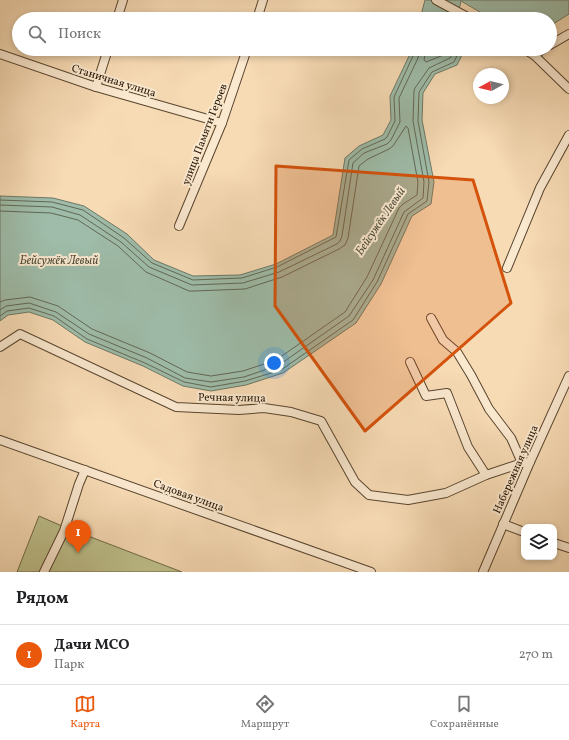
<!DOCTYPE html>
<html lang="ru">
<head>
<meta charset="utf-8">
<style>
  :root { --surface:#fff; --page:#f6f6f6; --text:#202124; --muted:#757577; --line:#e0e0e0; --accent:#ea580c }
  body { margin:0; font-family:Vollkorn,serif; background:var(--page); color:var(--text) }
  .controls { position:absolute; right:12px; bottom:12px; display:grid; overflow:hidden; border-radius:8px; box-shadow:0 2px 6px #0003 }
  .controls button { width:36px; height:36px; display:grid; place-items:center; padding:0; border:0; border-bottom:1px solid var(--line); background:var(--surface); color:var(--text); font:20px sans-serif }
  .compass { position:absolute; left:473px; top:68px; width:36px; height:36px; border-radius:50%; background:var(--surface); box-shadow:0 2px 6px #0003; rotate:262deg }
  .you { position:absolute; left:274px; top:363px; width:14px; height:14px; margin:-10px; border:3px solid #fff; border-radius:50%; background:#1a73e8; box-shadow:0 0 0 6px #1a73e833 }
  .badge { display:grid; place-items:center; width:26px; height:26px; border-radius:50%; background:var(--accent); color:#fff; font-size:13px; font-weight:700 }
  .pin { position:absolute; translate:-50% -33px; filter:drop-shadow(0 1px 2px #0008) }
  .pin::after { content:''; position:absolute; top:21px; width:14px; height:12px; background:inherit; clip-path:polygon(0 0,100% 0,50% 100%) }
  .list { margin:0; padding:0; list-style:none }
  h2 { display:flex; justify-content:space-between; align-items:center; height:52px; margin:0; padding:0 16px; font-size:17px }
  h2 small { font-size:13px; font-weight:400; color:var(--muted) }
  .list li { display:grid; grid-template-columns:26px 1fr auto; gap:12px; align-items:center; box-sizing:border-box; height:60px; padding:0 16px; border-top:1px solid var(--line) }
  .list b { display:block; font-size:15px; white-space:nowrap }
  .list p { margin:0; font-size:13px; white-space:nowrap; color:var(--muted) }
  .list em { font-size:13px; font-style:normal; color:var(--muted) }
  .icon { flex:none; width:22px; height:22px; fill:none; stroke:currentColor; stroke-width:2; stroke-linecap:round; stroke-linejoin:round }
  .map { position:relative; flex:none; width:569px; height:572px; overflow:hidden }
  .search { position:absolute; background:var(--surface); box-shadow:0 2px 6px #0003; left:12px; right:12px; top:12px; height:44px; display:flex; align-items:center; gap:10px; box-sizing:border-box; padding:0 14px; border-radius:22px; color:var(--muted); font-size:15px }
  .sheet { height:112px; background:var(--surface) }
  nav { display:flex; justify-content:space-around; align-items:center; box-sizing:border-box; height:56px; border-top:1px solid var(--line); background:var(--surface); font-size:11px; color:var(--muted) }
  nav a { display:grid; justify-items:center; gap:2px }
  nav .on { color:var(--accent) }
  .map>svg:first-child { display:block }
  .green { fill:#bec08c; stroke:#716a46 }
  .water { fill:#9ebca9; stroke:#6d7866 }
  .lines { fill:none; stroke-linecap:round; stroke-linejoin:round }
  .shore { stroke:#616855; stroke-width:1 }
  .minor-casing { stroke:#59452e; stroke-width:10 }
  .minor { stroke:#fae8cf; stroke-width:8 }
  .marked { fill:#d4520b; fill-opacity:0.2; stroke:#d4520b; stroke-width:3; stroke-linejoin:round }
  .labels { text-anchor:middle; stroke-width:4; stroke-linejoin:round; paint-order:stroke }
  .street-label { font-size:11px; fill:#241301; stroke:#fae8cf }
  .water-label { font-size:12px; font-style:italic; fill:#4f4e3c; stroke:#fae8cf }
</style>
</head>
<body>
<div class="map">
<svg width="569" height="572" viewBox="0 0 569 572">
  <rect width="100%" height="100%" fill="#f7dbb5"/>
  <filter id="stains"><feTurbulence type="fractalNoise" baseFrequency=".005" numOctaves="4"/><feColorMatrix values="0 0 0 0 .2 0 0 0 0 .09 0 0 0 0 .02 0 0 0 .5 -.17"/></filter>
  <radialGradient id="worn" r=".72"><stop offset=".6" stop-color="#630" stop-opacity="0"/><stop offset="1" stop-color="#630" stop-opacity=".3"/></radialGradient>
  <polygon class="green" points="39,516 62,526 182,572 17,572"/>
  <g class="water">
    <polygon points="425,0 569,0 569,14 550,26 550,19 492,19 461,1 457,19 420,19"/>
    <polygon points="411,49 465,49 457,65 435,74 423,93 422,120 434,182 431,204 412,216 381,284 356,323 283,373 246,385 211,391 183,386 143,366 85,342 53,320 29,312 8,315 0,321 0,196 53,198 84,206 127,234 154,260 193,276 240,275 276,264 333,235 345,158 359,146 383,135 391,120 390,96 410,54"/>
  </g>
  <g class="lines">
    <g class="shore">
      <polyline points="426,49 424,60 426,62 446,54 448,49"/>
      <polyline points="0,200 52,202 83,210 124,238 152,263 193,280 242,278 277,267 336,237 349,160 362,149 385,139 387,137 395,121 394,97 413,56 415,49"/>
      <polyline points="0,205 52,207 80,215 121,242 149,267 192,285 243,283 279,272 337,244 340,241 342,236 353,163 364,153 387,144 391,140 400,122 399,98 418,58 420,49"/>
      <polyline points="0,211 51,213 78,220 118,246 146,272 189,291 194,291 245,289 282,277 339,249 345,245 348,238 359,166 368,159 389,149 393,146 406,126 408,128 418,182 417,195 403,204 399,208 367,277 345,312 276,360 243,371 211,376 187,372 150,353 92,329 58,306 30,297 5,300 0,302"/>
      <polyline points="0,310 6,306 29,303 56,312 89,334 147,358 185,378 211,382 244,377 279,365 349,316 373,280 404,212 423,198 424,182 413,121 414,91 415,88 429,68 450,58 455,49"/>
      <polyline points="0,316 7,311 29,308 54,316 87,339 145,363 184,382 211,387 245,381 281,370 353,320 377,282 408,214 427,201 429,182 418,121 419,92 432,72 454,62 460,49"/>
    </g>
    <defs>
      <g id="minor">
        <polyline points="436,0 471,19"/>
        <polyline points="117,19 123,0"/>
        <polyline points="257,19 263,0"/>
        <polyline points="550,45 569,34"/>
        <polyline points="524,49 534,55 569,89"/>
        <polyline points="0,54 96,87 222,123"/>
        <polyline points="534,55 543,49"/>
        <polyline points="96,87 108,49"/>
        <polyline points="179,226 222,123 247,49"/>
        <polyline points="507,268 540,188 569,135"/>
        <polyline points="431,318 443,340 457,352 471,375 489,409 511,438 522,463"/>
        <polyline points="0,347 20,334 176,407 239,410 264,408 291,412 321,421 355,482 369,495 408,500 446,493 486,475 522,463 530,462"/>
        <polyline points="410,362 426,396 447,393 468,447 486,475"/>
        <polyline points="0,440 371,572"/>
        <polyline points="503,524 524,532"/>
        <polyline points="554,543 569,548"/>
        <polyline points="44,572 64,531 79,484 85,470"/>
        <polyline points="483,572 530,462 569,376"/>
      </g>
    </defs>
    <use href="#minor" class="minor-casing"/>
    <use href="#minor" class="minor"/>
  </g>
  <path class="marked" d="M 276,166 L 473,180 L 511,303 L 365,431 L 275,306 Z"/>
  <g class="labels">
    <g class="street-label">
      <text transform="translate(114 80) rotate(17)" y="4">Станичная улица</text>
      <text transform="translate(204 134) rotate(-69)" y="4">улица Памяти Героев</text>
      <text transform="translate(232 397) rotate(1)" y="4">Речная улица</text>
      <text transform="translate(515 469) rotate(-66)" y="4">Набережная улица</text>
      <text transform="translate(189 495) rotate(20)" y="4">Садовая улица</text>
    </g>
    <g class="water-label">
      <text transform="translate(380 221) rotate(-56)" y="4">Бейсужёк Левый</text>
      <text x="59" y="264">Бейсужёк Левый</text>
    </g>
  </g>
  <rect width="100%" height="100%" filter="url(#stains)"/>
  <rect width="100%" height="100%" fill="url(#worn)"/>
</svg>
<div class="controls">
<button><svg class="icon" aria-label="layers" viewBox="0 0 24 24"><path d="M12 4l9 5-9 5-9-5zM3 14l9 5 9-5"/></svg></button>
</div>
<svg class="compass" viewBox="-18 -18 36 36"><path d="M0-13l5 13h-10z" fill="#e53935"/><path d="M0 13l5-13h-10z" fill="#757577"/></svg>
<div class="you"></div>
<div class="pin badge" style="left:78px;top:553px">1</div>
<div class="search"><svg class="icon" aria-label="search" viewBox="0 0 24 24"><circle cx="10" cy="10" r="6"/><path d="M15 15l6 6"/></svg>Поиск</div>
</div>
<section class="sheet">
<h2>Рядом<small></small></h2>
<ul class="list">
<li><span class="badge">1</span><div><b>Дачи МСО</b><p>Парк</p></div><em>270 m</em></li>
</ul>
</section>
<nav>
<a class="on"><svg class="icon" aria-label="map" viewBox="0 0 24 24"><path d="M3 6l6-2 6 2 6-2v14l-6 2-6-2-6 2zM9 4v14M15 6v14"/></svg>Карта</a>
<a><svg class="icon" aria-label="directions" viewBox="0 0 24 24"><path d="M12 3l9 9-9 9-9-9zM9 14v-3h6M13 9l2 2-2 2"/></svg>Маршрут</a>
<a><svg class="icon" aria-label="saved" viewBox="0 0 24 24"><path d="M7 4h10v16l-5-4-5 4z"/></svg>Сохранённые</a>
</nav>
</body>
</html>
